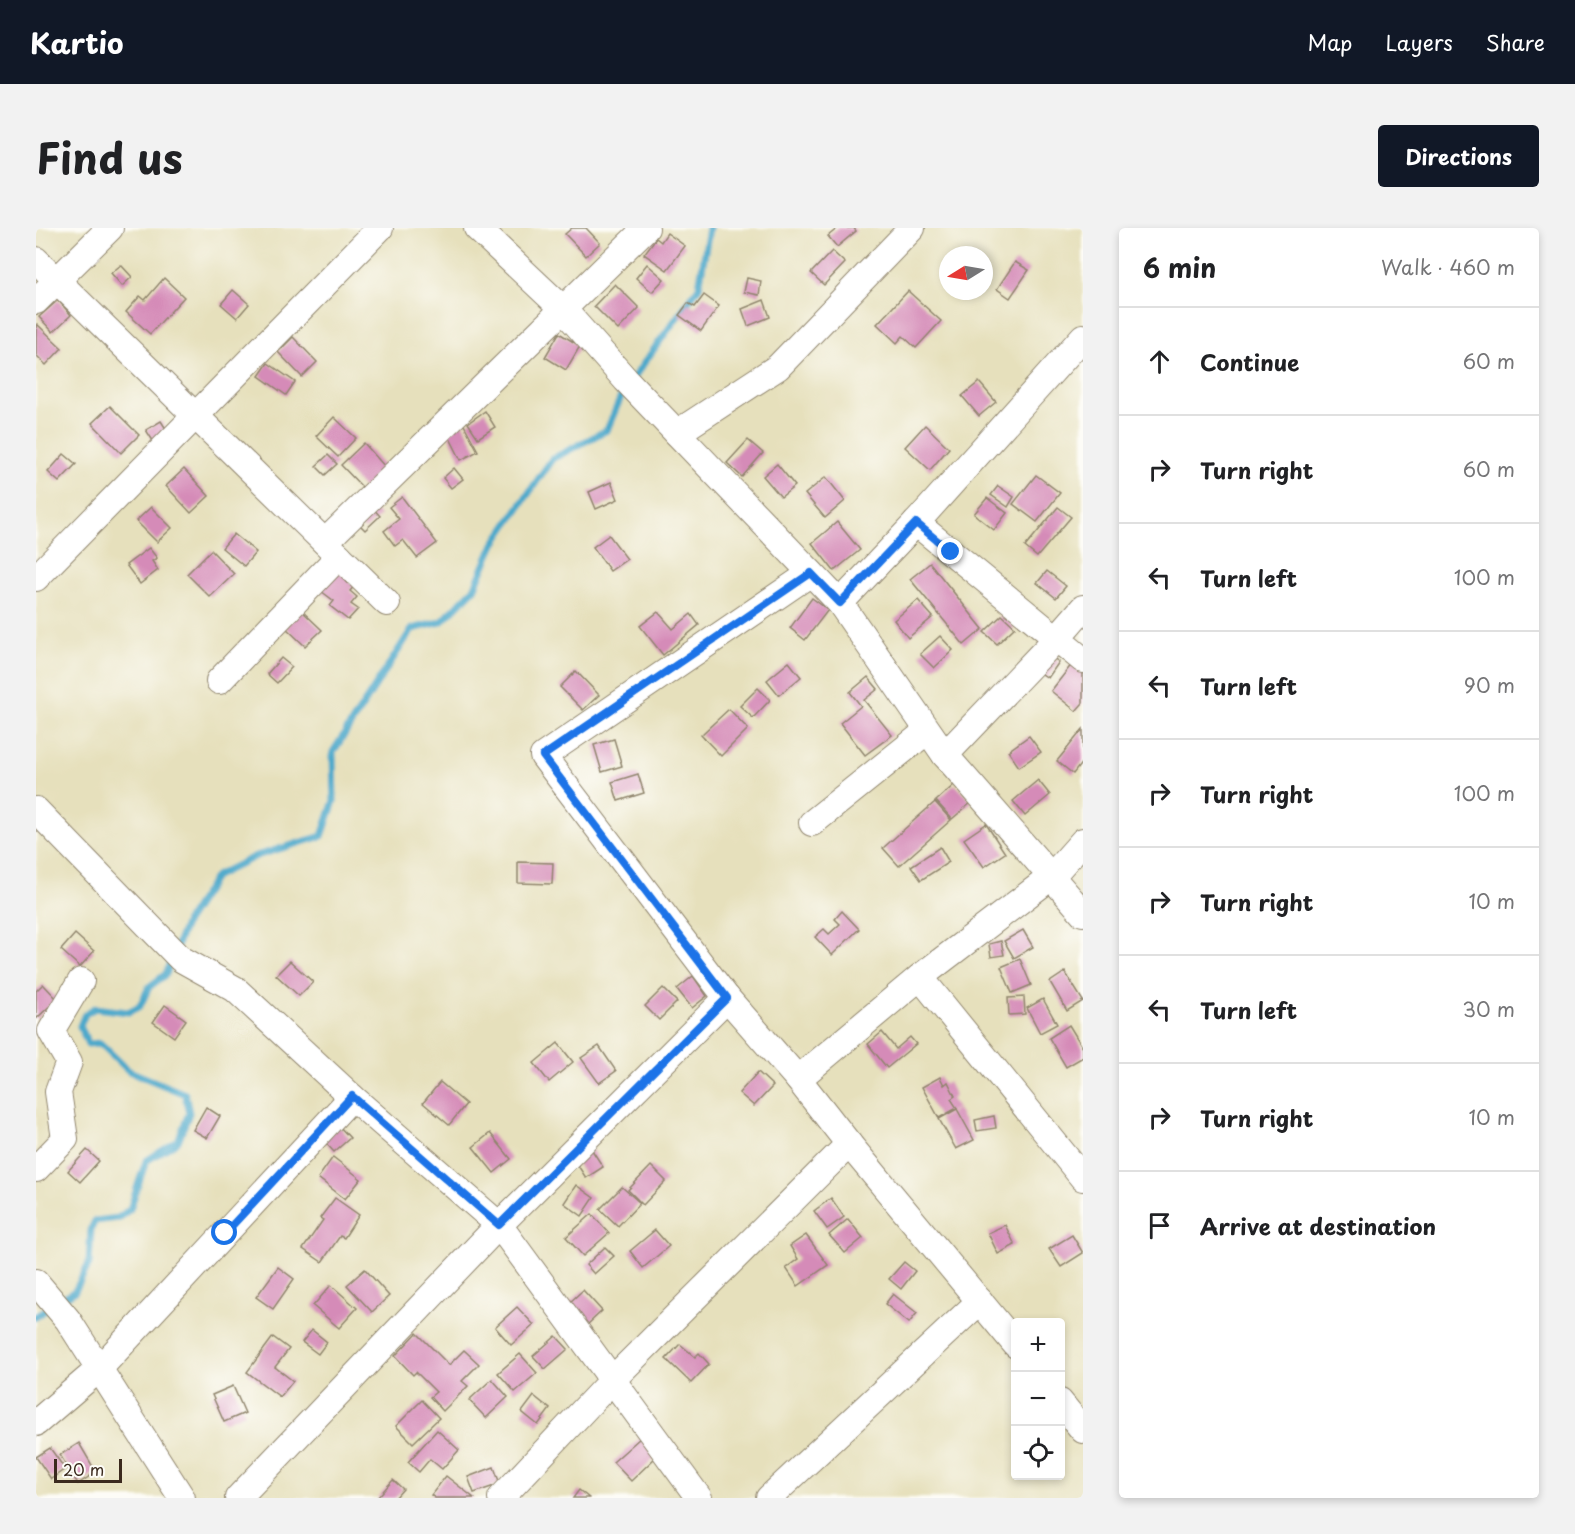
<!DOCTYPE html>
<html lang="en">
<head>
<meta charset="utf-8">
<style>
  :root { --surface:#fff; --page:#f2f2f2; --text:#202124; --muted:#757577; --line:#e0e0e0; --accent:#111827 }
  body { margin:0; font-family:"Playpen Sans",sans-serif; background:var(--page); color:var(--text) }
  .controls { position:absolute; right:18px; bottom:18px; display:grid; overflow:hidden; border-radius:6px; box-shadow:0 3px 9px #0003 }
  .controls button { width:54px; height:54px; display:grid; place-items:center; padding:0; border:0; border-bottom:2px solid var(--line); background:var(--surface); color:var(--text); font:30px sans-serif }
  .compass { position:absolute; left:903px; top:18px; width:54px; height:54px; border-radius:50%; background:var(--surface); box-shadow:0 3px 9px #0003; rotate:259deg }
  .scale { position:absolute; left:18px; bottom:15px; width:68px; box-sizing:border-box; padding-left:6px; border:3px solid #3b2a1e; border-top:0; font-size:16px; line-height:21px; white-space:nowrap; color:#3b2a1e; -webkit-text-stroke:4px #fdfcf7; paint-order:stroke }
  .stop { position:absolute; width:18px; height:18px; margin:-14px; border:4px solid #1a73e8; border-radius:50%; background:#fff }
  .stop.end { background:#1a73e8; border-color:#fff; box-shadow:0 2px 6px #0008 }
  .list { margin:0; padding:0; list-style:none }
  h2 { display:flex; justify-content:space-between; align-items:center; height:78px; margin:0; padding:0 24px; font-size:26px }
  h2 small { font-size:20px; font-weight:400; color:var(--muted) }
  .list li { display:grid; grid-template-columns:39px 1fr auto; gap:18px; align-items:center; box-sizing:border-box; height:108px; padding:0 24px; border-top:2px solid var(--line) }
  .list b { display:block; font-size:22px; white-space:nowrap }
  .list em { font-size:20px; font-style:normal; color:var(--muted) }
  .icon { flex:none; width:33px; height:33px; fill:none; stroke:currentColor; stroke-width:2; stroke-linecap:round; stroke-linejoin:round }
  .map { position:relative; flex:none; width:1047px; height:1270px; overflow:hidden; border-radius:6px }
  header { display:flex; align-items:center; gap:36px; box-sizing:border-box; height:84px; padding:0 30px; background:var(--accent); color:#fff }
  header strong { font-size:28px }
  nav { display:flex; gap:33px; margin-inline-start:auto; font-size:21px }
  .intro { display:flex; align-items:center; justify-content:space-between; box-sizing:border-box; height:144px; padding:0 36px }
  h1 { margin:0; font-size:42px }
  .button { padding:15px 27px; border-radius:6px; background:var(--accent); color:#fff; font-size:21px; font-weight:700 }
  main { display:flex; gap:36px; padding:0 36px }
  aside { flex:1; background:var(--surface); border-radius:6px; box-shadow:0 3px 9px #0003 }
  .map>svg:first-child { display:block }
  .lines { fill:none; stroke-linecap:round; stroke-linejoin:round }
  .stream { stroke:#4da9cb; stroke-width:7 }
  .building { fill:#d58bb8 }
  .minor-casing { stroke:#90856d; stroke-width:28 }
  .minor { stroke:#fff; stroke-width:26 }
  .route { stroke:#1a73e8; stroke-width:8 }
</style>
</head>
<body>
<header>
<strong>Kartio</strong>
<nav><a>Map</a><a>Layers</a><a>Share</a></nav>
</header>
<div class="intro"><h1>Find us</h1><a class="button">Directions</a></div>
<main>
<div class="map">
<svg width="1047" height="1270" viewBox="0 0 1047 1270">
  <rect width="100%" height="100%" fill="#fdfcf7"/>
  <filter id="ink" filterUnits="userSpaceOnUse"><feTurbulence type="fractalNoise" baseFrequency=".0167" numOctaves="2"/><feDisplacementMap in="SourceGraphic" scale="12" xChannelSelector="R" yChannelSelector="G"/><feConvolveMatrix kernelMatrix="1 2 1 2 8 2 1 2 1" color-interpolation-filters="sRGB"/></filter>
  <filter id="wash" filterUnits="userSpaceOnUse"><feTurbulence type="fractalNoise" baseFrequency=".008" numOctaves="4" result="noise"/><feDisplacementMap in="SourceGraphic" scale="24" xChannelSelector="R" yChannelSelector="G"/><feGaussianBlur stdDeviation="1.35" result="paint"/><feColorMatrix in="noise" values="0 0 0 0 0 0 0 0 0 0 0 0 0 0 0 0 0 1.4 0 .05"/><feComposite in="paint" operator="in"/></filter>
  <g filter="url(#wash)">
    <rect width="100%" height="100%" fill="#e6e0bc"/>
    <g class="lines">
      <g class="stream">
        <polyline points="140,719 150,694 180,648 220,628 286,608 298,573 297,524 376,401 405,394 438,361 458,316 516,231 571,202 587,164 663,59 673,0"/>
        <polyline points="0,1088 39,1063 53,1036 55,1001 59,993 82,990 94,981 110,933 142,913 153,885 149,866 93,843 64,815 52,816 44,798 49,786 59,780 92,784 104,778 113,759 130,746 136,729"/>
      </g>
    </g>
    <g id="blocks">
      <g class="building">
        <polygon points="536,0 550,0 564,15 550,28 529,6"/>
        <polygon points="802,0 818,0 820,3 801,19 792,8"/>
        <polygon points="631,5 649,18 631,42 608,26 620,10 625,14"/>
        <polygon points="796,23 809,35 788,57 775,45"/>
        <polygon points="979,34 993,42 974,70 961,61"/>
        <polygon points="611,36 628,51 616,64 600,50"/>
        <polygon points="85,37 96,49 86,58 75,45"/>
        <polygon points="128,50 148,69 114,106 90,84 104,68 109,72"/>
        <polygon points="711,50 725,53 723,67 708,64"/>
        <polygon points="579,56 603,80 582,102 558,78"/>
        <polygon points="197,62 213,76 201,90 185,76"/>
        <polygon points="872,63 905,93 880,120 867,108 861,115 841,96"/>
        <polygon points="668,67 683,78 665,103 643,87 652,75 659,79"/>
        <polygon points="22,72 35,87 17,104 3,89"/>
        <polygon points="728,72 734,89 712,98 706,81"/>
        <polygon points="1,96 26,120 10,137 0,127 0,98"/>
        <polygon points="523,105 544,118 530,142 509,129"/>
        <polygon points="257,109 281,134 266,149 242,124"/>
        <polygon points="232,135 259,154 250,167 223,148"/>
        <polygon points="943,154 960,174 943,188 926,168"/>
        <polygon points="74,178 103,207 85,225 56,195"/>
        <polygon points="449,183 459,199 442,210 432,195"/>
        <polygon points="298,189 320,210 302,229 280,208"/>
        <polygon points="125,193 134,207 119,216 110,202"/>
        <polygon points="427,195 442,223 425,232 411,204"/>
        <polygon points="889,197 913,220 894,242 869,219"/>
        <polygon points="712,212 727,225 706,249 691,235"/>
        <polygon points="328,215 350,240 328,261 305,237"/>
        <polygon points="28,226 40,236 23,254 12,244"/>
        <polygon points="292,227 301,236 289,247 280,238"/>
        <polygon points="741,236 759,258 745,269 727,248"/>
        <polygon points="418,240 427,251 415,260 407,250"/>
        <polygon points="148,241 173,268 155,285 130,258"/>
        <polygon points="1000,247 1024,265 1001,294 977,276"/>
        <polygon points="790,249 809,273 789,290 769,266"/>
        <polygon points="575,254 582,271 560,281 553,264"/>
        <polygon points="962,258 978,269 972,279 955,267"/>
        <polygon points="366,269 401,315 381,330 367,312 359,318 348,303 363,291 353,279"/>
        <polygon points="951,270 971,285 958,302 938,286"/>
        <polygon points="333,276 344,288 329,302 317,290"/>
        <polygon points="115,279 136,300 121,314 100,293"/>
        <polygon points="1022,279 1035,289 1001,329 989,319"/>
        <polygon points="801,294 824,322 798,343 776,315"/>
        <polygon points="198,306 220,324 208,338 186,320"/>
        <polygon points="573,307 591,331 574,343 557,319"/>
        <polygon points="113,320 121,330 116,333 122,342 104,356 90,337"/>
        <polygon points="175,322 198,346 174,369 151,346"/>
        <polygon points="894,335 947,401 928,417 874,351"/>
        <polygon points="304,340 321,355 314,363 321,369 315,376 322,381 312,392 294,378 298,373 285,363"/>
        <polygon points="1011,343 1030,358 1020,370 1001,355"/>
        <polygon points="776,370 792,382 769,412 754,400"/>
        <polygon points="882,372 897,389 872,410 858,392"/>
        <polygon points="265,382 286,402 269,418 249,399"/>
        <polygon points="622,384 637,401 655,386 663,397 627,427 604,398"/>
        <polygon points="966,387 979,399 961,416 948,404"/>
        <polygon points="904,408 917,422 898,440 884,426"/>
        <polygon points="1008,424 1023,434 1012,450 997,440"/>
        <polygon points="245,430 256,439 241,455 231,446"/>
        <polygon points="753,434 765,449 743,467 731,452"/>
        <polygon points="1036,436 1047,445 1047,475 1040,483 1015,463"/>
        <polygon points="540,443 563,467 547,482 524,459"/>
        <polygon points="832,449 842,461 828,472 856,507 829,527 804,495 825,478 814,464"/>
        <polygon points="722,460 734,472 717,490 704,478"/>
        <polygon points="693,481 712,501 685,528 665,507"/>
        <polygon points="1047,501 1047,533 1037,546 1021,533"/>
        <polygon points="993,508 1005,524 983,539 972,523"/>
        <polygon points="578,511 586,538 566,544 558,517"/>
        <polygon points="602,546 608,565 582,573 576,554"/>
        <polygon points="1002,552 1014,567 989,588 977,573"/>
        <polygon points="919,556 936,574 916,591 900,573"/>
        <polygon points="899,574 915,592 863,638 847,620"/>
        <polygon points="950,596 969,625 948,639 928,611"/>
        <polygon points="904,619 913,634 885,652 875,638"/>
        <polygon points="482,634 517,635 516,656 482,655"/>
        <polygon points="806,683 823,701 796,727 779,709 788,701 793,706 804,696 799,691"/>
        <polygon points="987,702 997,719 978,730 968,713"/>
        <polygon points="39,706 58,723 44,739 25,722"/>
        <polygon points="965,713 968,727 955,729 953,716"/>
        <polygon points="984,731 995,757 976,765 965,739"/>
        <polygon points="254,733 277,754 263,768 240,747"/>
        <polygon points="1029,744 1047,773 1031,783 1014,754"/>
        <polygon points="657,748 671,768 656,780 641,761"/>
        <polygon points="7,756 21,771 0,791 0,763"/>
        <polygon points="627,760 641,774 623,792 609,778"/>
        <polygon points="988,769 989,786 973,787 972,770"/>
        <polygon points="1007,771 1021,796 1004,805 991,780"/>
        <polygon points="129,777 150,792 138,809 117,794"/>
        <polygon points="1033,797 1047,820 1047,829 1030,839 1013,810"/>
        <polygon points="846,804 860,821 874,809 880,816 851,840 832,816"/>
        <polygon points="522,815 537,834 513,854 498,835"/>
        <polygon points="563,818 580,843 563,855 545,830"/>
        <polygon points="722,844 737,858 718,878 703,865"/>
        <polygon points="904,849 908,857 912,854 919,868 915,871 921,880 903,890 886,859"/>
        <polygon points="404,854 430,876 413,897 387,875"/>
        <polygon points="170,879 184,888 171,910 157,902"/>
        <polygon points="921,881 938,912 920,921 903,891"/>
        <polygon points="958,888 960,900 941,903 939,892"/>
        <polygon points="303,898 314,910 298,924 287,912"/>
        <polygon points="454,905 475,931 458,945 437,919"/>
        <polygon points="51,922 63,933 44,954 32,943"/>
        <polygon points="556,922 567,939 550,950 539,933"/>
        <polygon points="297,929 325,951 309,971 282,950"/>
        <polygon points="615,938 630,953 607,977 592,962"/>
        <polygon points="540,957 558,970 546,988 528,975"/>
        <polygon points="586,959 604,975 582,998 564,981"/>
        <polygon points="299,970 323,987 308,1010 304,1008 286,1034 267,1021 287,992 284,990"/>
        <polygon points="795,970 808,989 791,1001 778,983"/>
        <polygon points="556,986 573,1005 547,1028 530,1009"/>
        <polygon points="812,991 827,1010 809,1025 793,1007"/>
        <polygon points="969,997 979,1017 962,1026 952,1005"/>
        <polygon points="619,1002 633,1018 607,1040 594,1023"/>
        <polygon points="770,1007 792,1037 762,1058 750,1040 762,1031 754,1018"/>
        <polygon points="1036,1007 1047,1025 1025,1039 1013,1021"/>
        <polygon points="569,1019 578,1028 558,1046 550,1037"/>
        <polygon points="868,1034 879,1043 865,1061 853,1051"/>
        <polygon points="242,1039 258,1051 237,1081 220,1069"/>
        <polygon points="329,1041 353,1068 336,1084 311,1057"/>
        <polygon points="295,1057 321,1080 303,1100 277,1078"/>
        <polygon points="547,1062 566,1083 551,1097 532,1076"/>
        <polygon points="857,1066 881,1085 873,1095 849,1076"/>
        <polygon points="481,1079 498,1097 475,1117 459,1099"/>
        <polygon points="276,1102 291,1114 282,1126 266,1114"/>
        <polygon points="381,1105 413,1137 428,1122 443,1136 426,1153 432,1158 407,1183 394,1169 400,1164 380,1144 377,1147 359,1128"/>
        <polygon points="520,1108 532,1121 509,1141 497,1128"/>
        <polygon points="237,1109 253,1121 239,1139 257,1153 244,1169 211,1144"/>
        <polygon points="644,1116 659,1129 663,1125 673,1136 655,1155 630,1131"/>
        <polygon points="484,1126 501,1145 479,1164 462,1145"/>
        <polygon points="456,1151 472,1169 450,1190 433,1172"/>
        <polygon points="197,1158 209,1185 188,1194 176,1167"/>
        <polygon points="498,1168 514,1181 502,1197 486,1184"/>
        <polygon points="386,1172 403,1190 377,1215 360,1198"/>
        <polygon points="401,1202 423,1222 406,1241 394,1231 383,1244 372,1234"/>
        <polygon points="604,1210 621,1228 595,1253 577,1234"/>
        <polygon points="43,1215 60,1244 42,1256 24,1227"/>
        <polygon points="14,1220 29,1241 15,1251 0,1229"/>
        <polygon points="458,1239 464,1256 438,1265 432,1249"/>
        <polygon points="410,1248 438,1270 399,1270 395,1267"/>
        <polygon points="357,1252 367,1261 359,1270 341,1270"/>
        <polygon points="543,1262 553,1270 537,1270"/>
      </g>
    </g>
  </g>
  <g filter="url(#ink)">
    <use href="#blocks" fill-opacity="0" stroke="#90856d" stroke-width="1.5"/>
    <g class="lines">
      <defs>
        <g id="minor">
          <polyline points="441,0 527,81 590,152 804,375 909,527 1047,685"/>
          <polyline points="0,32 351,375"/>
          <polyline points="0,73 74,0"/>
          <polyline points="641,205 742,139 876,0"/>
          <polyline points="880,295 1047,432"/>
          <polyline points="289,314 610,0"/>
          <polyline points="775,345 507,528 691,770 762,851 813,916 980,1117"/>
          <polyline points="0,350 344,0"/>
          <polyline points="804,375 880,295 1047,109"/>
          <polyline points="183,453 303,328"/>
          <polyline points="909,527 1020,411 1047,380"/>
          <polyline points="0,582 145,731 199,761 316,869 463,997 663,1270"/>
          <polyline points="776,595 891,503"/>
          <polyline points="884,749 1047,950"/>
          <polyline points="762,851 884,749 1015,649 1047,613"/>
          <polyline points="0,941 29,911 22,864 33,834 15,803 45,753"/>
          <polyline points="0,1054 32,1092 146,1270"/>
          <polyline points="1024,1174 1047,1202"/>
          <polyline points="0,1195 63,1141 316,869"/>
          <polyline points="202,1270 463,997 691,770"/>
          <polyline points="465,1270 576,1152 813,916"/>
          <polyline points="733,1270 944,1073"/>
        </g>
      </defs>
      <use href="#minor" class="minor-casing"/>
      <use href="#minor" class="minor"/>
    </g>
  </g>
  <g class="lines" filter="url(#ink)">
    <polyline class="route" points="189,1005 316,868 463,997 691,770 507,528 775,345 804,375 880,295 915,324"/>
  </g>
</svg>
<div class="controls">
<button>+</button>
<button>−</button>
<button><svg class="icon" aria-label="locate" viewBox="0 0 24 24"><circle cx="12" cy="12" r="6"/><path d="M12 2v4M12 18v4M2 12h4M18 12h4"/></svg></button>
</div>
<svg class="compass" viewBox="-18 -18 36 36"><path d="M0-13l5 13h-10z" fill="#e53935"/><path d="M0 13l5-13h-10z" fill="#757577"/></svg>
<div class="scale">20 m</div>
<div class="stop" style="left:189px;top:1005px"></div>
<div class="stop end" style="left:915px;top:324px"></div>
</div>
<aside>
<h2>6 min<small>Walk · 460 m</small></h2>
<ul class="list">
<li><svg class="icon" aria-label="ahead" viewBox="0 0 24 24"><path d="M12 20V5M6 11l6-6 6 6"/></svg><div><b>Continue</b></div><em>60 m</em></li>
<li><svg class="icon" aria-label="right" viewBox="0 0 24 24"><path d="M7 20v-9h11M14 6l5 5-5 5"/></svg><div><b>Turn right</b></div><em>60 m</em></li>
<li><svg class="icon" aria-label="left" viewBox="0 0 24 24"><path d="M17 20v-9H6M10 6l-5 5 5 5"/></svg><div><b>Turn left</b></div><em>100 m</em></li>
<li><svg class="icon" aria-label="left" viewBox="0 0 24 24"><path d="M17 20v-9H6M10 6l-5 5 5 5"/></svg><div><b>Turn left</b></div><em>90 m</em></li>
<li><svg class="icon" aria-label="right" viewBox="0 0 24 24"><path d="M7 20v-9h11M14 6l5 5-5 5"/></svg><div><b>Turn right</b></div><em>100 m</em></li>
<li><svg class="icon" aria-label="right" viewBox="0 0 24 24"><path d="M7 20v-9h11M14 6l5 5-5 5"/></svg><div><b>Turn right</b></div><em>10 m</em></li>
<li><svg class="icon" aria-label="left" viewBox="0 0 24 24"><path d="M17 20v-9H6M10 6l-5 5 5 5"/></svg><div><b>Turn left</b></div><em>30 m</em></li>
<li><svg class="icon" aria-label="right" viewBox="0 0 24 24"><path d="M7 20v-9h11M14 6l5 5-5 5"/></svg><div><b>Turn right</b></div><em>10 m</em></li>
<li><svg class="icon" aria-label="arrive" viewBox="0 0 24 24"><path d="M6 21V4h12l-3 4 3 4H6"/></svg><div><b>Arrive at destination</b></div></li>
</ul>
</aside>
</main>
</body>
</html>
